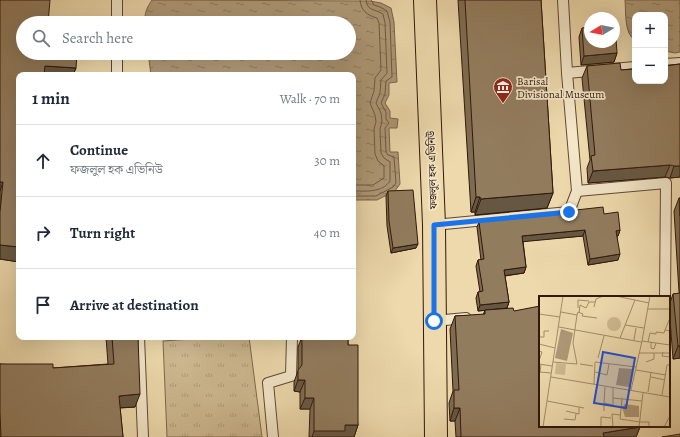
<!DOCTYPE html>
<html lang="en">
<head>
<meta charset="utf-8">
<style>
  :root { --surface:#fff; --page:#f6f6f7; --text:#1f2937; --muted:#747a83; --line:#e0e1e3 }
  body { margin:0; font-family:Alegreya,"Noto Serif Bengali",serif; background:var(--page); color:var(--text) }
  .controls { position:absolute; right:12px; top:12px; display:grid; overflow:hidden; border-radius:8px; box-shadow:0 4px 16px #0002 }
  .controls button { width:36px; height:36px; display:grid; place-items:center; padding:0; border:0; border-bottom:1px solid var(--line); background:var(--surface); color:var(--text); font:20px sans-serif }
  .compass { position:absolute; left:584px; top:12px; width:36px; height:36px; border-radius:50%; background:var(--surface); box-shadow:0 4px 16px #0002; rotate:260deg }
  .stop { position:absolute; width:12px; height:12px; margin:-9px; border:3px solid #1a73e8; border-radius:50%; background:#fff }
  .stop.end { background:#1a73e8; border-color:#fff; box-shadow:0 1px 4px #0008 }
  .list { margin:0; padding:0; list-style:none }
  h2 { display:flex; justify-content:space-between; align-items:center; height:52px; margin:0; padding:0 16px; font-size:17px }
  h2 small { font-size:13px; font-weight:400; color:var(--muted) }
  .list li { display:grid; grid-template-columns:26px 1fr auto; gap:12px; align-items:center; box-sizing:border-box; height:72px; padding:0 16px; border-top:1px solid var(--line) }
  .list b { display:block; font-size:15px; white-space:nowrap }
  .list p { margin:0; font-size:13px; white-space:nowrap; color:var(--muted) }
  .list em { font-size:13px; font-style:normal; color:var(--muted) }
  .icon { flex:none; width:22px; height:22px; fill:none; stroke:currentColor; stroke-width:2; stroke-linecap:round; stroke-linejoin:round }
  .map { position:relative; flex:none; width:680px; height:437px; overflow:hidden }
  .search { position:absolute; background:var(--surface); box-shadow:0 4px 16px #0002; left:16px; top:16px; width:340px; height:44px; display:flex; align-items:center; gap:10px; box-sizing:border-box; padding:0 14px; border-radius:22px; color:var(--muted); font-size:15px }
  .panel { position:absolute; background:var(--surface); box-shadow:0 4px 16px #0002; left:16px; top:72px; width:340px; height:268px; border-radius:8px }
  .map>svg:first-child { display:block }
  .grass { fill:url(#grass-tufts); stroke:#7e684d }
  .water { fill:url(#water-ripples); stroke:#7b644a }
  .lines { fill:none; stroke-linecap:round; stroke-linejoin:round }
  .shore { stroke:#6e5840; stroke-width:1 }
  .lane-casing { stroke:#5f4832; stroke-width:12 }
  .primary-casing { stroke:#30180a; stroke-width:24 }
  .lane { stroke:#f3e6c9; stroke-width:10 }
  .primary { stroke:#edd9ac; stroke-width:22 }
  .wall { fill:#7e6b51; stroke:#30180a }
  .shaded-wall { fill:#665742; stroke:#30180a }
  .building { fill:#927c5e; stroke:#30180a }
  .route { stroke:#1a73e8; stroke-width:5 }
  .labels { text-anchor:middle; stroke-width:3.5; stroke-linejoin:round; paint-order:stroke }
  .poi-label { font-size:11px; fill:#30180a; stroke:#f3e6c9; text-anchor:start }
  .street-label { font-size:11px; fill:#30180a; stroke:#f3e6c9 }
  .inset-road { fill:none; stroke:#a18c6b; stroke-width:1 }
  .view { fill:#1d4ed8; fill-opacity:0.15; stroke:#1d4ed8; stroke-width:2 }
  .inset-edge { fill:none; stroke:#30180a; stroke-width:2 }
</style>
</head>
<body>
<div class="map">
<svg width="680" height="437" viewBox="0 0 680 437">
  <defs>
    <pattern id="grass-tufts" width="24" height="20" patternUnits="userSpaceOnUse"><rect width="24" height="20" fill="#cdb890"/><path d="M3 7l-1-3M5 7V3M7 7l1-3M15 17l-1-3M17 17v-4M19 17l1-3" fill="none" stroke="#b09d7b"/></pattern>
    <pattern id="water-ripples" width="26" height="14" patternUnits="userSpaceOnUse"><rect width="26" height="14" fill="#ad9775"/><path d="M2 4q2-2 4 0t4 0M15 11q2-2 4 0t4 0" fill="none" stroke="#8d7a5e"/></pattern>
  </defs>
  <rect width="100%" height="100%" fill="#edd9ac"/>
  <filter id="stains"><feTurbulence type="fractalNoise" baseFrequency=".005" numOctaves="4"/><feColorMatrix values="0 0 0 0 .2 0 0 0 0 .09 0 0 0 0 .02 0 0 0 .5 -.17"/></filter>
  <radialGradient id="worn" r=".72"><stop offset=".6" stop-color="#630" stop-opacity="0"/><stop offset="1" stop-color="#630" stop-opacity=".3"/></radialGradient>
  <polygon class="grass" points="224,337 249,337 262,437 167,437 163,341"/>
  <g class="water">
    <path d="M 152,0 L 370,1 L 381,3 L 391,8 L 394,22 L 397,82 L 389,83 L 389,95 L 385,103 L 390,111 L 390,118 L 398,119 L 397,128 L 389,128 L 390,152 L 398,152 L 400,184 L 395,191 L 377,200 L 353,200 L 353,75 L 151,75 L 148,53 L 349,53 L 349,23 L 145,23 C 144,14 147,7 152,0 Z"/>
    <path d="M 625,0 L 680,0 L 680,52 L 675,53 L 665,51 L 665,15 L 635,15 L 635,40 C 624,34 626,12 625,0 Z"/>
  </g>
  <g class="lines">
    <g class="shore">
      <path d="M 353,185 L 373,185 L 384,178 L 384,166 L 378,161 L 375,154 L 374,129 L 376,122 L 375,115 L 370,103 L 374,91 L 375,78 L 381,70 L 379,23 L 377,18 C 367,15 361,11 360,0"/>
      <path d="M 353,191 C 365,191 382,193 390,181 L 390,162 L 384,158 L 381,153 L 380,129 L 382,122 L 381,113 L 376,103 L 380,93 L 381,80 L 387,73 L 385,23 L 383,14 C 375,9 367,11 366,0"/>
      <polyline points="353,196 376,196 393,187 396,183 394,157 388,155 386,152 385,128 389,123 386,119 386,112 381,103 385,94 386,81 392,77 390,22 387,11 380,7 374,5 371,0"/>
    </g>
    <defs>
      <g id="lane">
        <polyline points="117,0 117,23"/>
        <polyline points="117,53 117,75"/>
        <polyline points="665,64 680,63"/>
        <polyline points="567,73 635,67"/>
        <polyline points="577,191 666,183 665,297"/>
        <polyline points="434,225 569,212 577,191 567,73 563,0"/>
        <polyline points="434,321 466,318"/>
        <polyline points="139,337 143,437"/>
        <polyline points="273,437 268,383 291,376 292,337"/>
      </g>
      <polyline id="primary" points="425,0 434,225 436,437"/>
    </defs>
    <use href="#lane" class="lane-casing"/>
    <use href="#primary" class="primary-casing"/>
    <use href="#lane" class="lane"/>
    <use href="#primary" class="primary"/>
  </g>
  <g class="wall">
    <polygon points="0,0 23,53 76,68 73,75 19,75 19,262 0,259"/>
    <polygon points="458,0 541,0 553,193 547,208 475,215 475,212 471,212"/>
    <polygon points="582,28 617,53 614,62 581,65 579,37"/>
    <polygon points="680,64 680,177 670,178 665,177 588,183 587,168 590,160 582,78 587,66 621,70"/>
    <polygon points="388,191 416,248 391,253 387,226 386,196"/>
    <polygon points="679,198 680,198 680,293 679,292 674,211"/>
    <polygon points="604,214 620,230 618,236 617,236 618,260 588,265 583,236 523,241 526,267 524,273 505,276 509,302 507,308 478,311 476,298 478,292 480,292 476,266 478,260 481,260 477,227 479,222"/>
    <polygon points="680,293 680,358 673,359 669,306 673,294"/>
    <polygon points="485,310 540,426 640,427 636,437 456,437 455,421 450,421 449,403 453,391 450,329 455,316 483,315"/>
    <polygon points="106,337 138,337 135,407 120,408 123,437 0,437 0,364 53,368 108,364"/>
    <polygon points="302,337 348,337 348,345 358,425 354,437 309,437 310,409 300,409 300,392 294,391 294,382 298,371 298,347"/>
  </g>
  <g class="shaded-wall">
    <polygon points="617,53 614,62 581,65 584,56"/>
    <polygon points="45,66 76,68 73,75 42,75"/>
    <polygon points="670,165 665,177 588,183 593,171"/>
    <polygon points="674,166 680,166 680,177 670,178"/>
    <polygon points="0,182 3,182 0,191"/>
    <polygon points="553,193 547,208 475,215 481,199"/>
    <polygon points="476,197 480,197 475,212 471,212"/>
    <polygon points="585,230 583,236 520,242 522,236"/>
    <polygon points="620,230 618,236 614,237 616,231"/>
    <polygon points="418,244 416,248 391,253 393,248"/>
    <polygon points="0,245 19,247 19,262 0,259"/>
    <polygon points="620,254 618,260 588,265 590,259"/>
    <polygon points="526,267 524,273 502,276 504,270"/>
    <polygon points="509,302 507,308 478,311 480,305"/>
    <polygon points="678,346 680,346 680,358 673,359"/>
    <polygon points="298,380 305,380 300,392 294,391"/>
    <polygon points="140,394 135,407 114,408 119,396"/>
    <polygon points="305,398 314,398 310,409 300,409"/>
    <polygon points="454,408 460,408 455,421 450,421"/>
    <polygon points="345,425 358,425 354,437 312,437 314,431"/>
    <polygon points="640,427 636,437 602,437 603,433"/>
  </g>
  <g class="building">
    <polygon points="0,0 50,0 48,23 23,23 23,53 77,53 76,68 45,66 44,75 19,75 19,247 0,245 0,212 3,182 0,182"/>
    <polygon points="465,0 541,0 553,193 481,199 480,197 476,197"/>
    <polygon points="614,25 615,25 617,53 584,56 582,28 590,27 590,42 614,42"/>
    <polygon points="620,63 621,70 635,69 635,81 665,81 665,66 680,64 680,166 674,166 670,165 593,171 591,156 595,155 587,66"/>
    <polygon points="413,190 418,244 393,248 389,221 388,191"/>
    <polygon points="679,198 680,198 680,216"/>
    <polygon points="603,207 604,214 618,212 620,230 616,231 620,254 590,259 585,230 522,236 526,267 504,270 509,302 480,305 478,292 483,291 478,260 484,259 479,222 572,213 576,210"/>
    <polygon points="680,293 680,346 678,346 673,294"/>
    <polygon points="540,306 540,426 640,426 640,427 603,433 604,437 461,437 460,408 454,408 454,390 459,390 455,316 485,314 485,310 513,308 514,311"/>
    <polygon points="112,337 138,337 140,394 119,396 123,437 1,437 0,413 0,364 53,364 53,368 114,364"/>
    <polygon points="302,337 348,337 348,345 358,345 358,425 345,425 345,431 314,431 314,398 305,398 305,380 298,380 298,370 302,365"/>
    <polygon points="680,434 680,437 662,437"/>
  </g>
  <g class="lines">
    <polyline class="route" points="434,321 434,225 569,212"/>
  </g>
  <defs>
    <symbol id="museum-pin" viewBox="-11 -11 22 30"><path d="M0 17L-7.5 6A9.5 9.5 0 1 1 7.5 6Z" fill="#8f2418" stroke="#f3e6c9"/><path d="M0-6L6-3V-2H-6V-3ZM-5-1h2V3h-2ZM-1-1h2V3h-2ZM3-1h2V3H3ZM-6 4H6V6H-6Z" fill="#fff"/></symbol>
  </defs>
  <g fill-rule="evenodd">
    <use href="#museum-pin" x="492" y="76" width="22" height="30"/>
  </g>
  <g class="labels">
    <g class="poi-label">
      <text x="517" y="85">Barisal<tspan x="517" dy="13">Divisional Museum</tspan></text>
    </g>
    <g class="street-label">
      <text transform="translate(432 170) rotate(-92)" y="4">ফজলুল হক এভিনিউ</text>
    </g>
  </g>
  <g transform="translate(539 296)">
    <rect width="131" height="131" fill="#edd9ac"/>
    <path d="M68 28a7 7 0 1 1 14 0a7 7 0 1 1-14 0ZM 17,67 L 27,68 L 26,79 L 16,78 Z" fill="#cdb890"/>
    <path d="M 22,33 L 34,37 L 28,65 L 16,62 ZM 80,72 L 94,73 L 90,91 L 77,89 ZM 86,108 L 100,110 L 100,121 L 86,121 L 83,111 Z" fill="#ad9775"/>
    <path class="inset-road" d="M 77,0 L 110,7M 55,11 L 57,3 L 64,0M 39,12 L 39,4 L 50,5M 109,13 L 131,13M 40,17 L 41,9 L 47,12 L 50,6 L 56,6M 0,18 L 21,21M 38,19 L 39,16 L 44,18 L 43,20 L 58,22M 86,29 L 105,32M 20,31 L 102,46M 126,34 L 131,22M 0,41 L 5,41 L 5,35 L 10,35M 81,42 L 96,4M 95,44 L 97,32M 103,45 L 111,0M 109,46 L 111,37 L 117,38 L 117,36 L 125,37 L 126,34 L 131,35M 112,46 L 112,52 L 115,53 L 117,47M 0,48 L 16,52M 0,55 L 3,56 L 0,65M 124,56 L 123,60 L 131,61M 100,57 L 131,57M 59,62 L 65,40M 14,66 L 38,68 L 34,47 L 38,19 L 22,16M 107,66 L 115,63 L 115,57M 0,68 L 13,70M 41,68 L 54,70M 2,69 L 1,76 L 12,77M 97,74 L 127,79M 56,76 L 68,79 L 70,68M 12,81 L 131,101M 112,81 L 126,84M 55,88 L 56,66 L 97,71M 74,91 L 74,102 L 103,105M 92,94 L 103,45 L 131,49M 109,96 L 112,76M 123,99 L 128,69 L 131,69M 83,103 L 81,123 L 101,126M 8,105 L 45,112M 65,107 L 66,91M 27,115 L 40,118 L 40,111M 65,115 L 65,107 L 74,109 L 74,102M 25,123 L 36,124 L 37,118M 101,126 L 110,126 L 110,131M 4,131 L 24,0M 62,131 L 62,121 L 72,122M 74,131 L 73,118 L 82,119M 100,131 L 104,97M 125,131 L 131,120"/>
    <path class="view" d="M 64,56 L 96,62 L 87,112 L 55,107 Z"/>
    <rect width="131" height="131" class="inset-edge"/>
  </g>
  <rect width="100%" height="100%" filter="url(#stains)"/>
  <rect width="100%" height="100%" fill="url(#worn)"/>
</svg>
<div class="controls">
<button>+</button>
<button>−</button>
</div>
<svg class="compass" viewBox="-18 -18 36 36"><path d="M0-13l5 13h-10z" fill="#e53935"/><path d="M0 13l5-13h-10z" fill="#747a83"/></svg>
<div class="stop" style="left:434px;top:321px"></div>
<div class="stop end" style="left:569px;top:212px"></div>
<div class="search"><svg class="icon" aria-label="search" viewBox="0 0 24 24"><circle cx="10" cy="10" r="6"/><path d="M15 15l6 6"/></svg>Search here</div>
<section class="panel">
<h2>1 min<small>Walk · 70 m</small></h2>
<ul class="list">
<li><svg class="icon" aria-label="ahead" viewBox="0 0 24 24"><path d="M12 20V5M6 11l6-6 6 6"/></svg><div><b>Continue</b><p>ফজলুল হক এভিনিউ</p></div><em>30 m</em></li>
<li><svg class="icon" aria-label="right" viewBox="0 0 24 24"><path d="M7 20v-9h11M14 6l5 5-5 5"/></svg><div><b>Turn right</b></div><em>40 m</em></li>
<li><svg class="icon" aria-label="arrive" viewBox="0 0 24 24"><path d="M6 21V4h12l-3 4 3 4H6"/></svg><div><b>Arrive at destination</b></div></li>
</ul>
</section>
</div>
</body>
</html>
